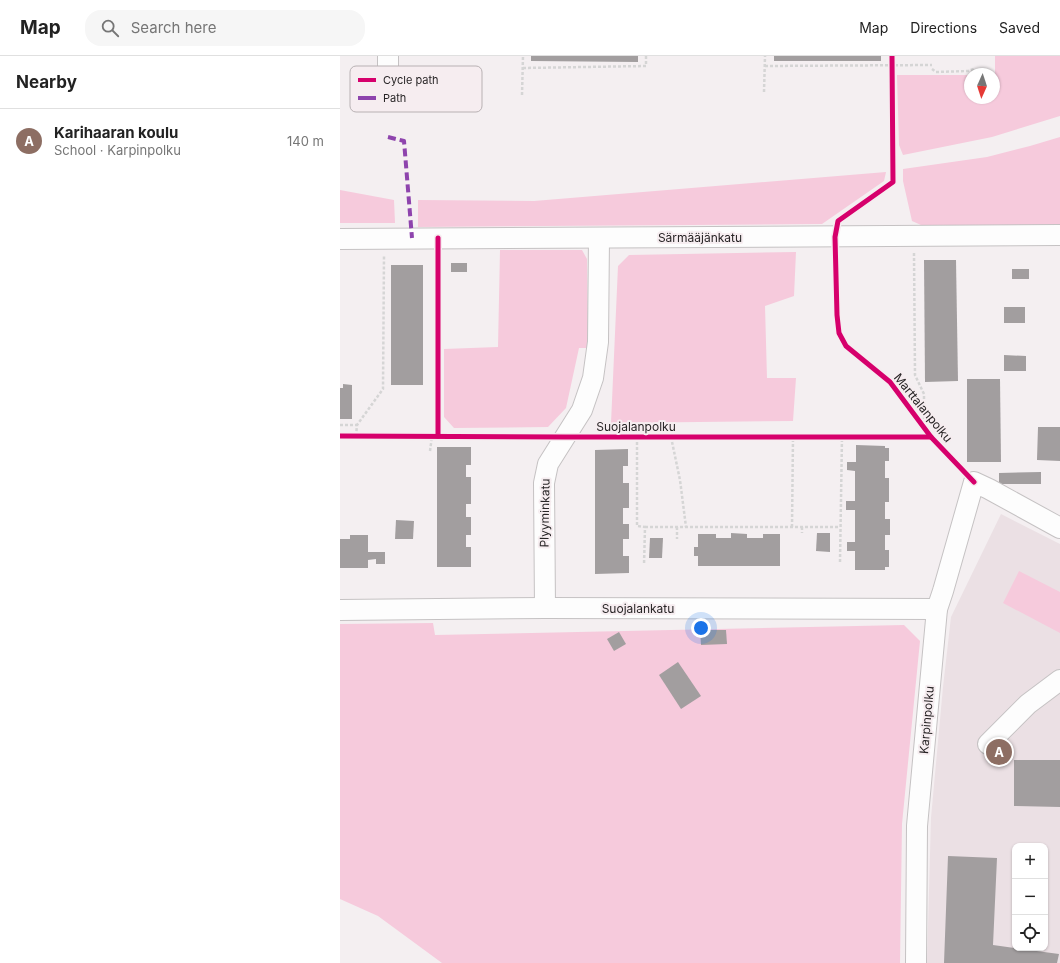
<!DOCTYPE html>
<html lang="en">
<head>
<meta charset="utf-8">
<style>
  :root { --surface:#fff; --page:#f6f6f6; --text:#222; --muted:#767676; --line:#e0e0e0; --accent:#111827 }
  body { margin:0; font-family:Inter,sans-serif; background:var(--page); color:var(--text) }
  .controls { position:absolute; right:12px; bottom:12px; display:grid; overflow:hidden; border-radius:8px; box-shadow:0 1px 3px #0004 }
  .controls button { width:36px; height:36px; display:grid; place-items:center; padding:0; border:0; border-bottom:1px solid var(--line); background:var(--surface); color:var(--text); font:20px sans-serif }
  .compass { position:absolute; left:624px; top:12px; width:36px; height:36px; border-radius:50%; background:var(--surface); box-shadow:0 1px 3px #0004; rotate:183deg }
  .you { position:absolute; left:361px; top:572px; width:14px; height:14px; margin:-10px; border:3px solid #fff; border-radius:50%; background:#1a73e8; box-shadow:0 0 0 6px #1a73e833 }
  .badge { display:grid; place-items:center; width:26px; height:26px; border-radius:50%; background:var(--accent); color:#fff; font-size:13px; font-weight:700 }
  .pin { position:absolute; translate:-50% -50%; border:2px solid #fff; box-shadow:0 1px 4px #0006 }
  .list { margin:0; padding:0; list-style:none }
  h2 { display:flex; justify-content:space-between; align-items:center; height:52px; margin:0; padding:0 16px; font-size:17px }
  h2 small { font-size:13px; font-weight:400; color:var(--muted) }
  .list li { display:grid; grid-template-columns:26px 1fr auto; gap:12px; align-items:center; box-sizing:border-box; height:64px; padding:0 16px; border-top:1px solid var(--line) }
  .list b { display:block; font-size:15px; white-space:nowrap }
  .list p { margin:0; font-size:13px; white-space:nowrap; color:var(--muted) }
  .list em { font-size:13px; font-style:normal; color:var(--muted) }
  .icon { flex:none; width:22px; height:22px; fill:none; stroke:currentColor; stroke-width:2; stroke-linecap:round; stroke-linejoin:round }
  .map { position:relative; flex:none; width:720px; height:907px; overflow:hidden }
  header { display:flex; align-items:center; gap:24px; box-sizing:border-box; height:56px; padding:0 20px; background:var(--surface); border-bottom:1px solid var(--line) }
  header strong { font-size:19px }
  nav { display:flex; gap:22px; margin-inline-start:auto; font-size:14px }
  .search { width:280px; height:36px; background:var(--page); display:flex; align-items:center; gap:10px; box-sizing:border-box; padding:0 14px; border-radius:16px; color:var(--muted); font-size:15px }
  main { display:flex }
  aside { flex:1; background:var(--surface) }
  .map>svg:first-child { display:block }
  .built { fill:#ebe0e4; fill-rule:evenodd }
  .green { fill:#f6cadc }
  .building { fill:#a29e9f }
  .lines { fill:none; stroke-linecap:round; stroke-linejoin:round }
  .minor-casing { stroke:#c5c2c3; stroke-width:22 }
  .path { stroke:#d5d5d5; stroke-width:2.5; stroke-dasharray:3 2; stroke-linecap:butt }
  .minor { stroke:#fdfdfd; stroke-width:20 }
  .quiet { stroke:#8e44ad; stroke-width:4; stroke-dasharray:8 4; stroke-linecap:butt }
  .cycleway-casing { stroke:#f6edf0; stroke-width:8 }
  .cycleway { stroke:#d6006c; stroke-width:5 }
  .labels { text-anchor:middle; stroke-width:4; stroke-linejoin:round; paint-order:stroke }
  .street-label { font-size:12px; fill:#282526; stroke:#f6edf0 }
  .key { fill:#f6edf0; stroke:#b8b1b3; stroke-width:1 }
  .key-label { font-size:11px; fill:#282526 }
</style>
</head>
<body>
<header>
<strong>Map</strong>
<div class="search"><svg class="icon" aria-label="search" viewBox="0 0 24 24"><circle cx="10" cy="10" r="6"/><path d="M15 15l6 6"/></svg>Search here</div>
<nav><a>Map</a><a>Directions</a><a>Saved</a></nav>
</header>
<main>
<aside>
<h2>Nearby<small></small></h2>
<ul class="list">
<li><span class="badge" style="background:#8d6e63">A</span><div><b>Karihaaran koulu</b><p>School · Karpinpolku</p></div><em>140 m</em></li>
</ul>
</aside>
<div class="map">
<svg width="720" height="907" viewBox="0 0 720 907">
  <rect width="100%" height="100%" fill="#f4eff1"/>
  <path class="built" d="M 661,458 L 720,488 L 720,907 L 587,907 L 591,762 L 603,631 L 611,561 ZM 675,790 L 705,790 L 705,892 L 675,892 Z"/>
  <g class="green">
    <polygon points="655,0 720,0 720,60 652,81 563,99 559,89 557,19 630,19 630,42 654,42 654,18 655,18"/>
    <polygon points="720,81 720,169 581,169 572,165 563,125 563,113 647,101 690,90"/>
    <polygon points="546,116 544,125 482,168 78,171 78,144 194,145"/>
    <polygon points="0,134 54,144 55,167 0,167"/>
    <polygon points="160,194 242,194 247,203 248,292 239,292 226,352 208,371 114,372 104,361 104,293 158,291"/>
    <polygon points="456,196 454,240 425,250 427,322 456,322 453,365 271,367 278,210 289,199"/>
    <polygon points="679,515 720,536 720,577 663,547"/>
    <polygon points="93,567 95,579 564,569 580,585 562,768 560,907 102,907 38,860 0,843 0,568"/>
  </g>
  <g class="building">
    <polygon points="191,0 298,0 298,6 191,5"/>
    <rect x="434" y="0" width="107" height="5"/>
    <polygon points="584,204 616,204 618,325 585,326"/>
    <rect x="111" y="207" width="16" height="9"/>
    <rect x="51" y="209" width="32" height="120"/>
    <rect x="672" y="213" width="17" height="10"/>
    <rect x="664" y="251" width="21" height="16"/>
    <polygon points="664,299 686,300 686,315 664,315"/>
    <polygon points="627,323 660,323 661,406 627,406"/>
    <polygon points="3,328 12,329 12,363 0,363 0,332 3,332"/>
    <polygon points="698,371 720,371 720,405 697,404"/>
    <polygon points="516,389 545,390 545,392 549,392 549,405 545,405 545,422 549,422 549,446 545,446 545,463 550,463 550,479 545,479 545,494 549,494 549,511 545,511 545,514 515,514 515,495 507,495 507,486 515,486 515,454 506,454 506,445 515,445 515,415 507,414 507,406 516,406"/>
    <polygon points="97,391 131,391 131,409 126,409 126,421 131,421 131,448 126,448 126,461 131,461 131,479 126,479 126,491 131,491 131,511 97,511"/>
    <polygon points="288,393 288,410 283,410 283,427 289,427 289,452 283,452 283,468 289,468 289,483 283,483 283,500 289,500 289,517 255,518 255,394"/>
    <polygon points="701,416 701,428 659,428 659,417"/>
    <polygon points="56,464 74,465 73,483 55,483"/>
    <polygon points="391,477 407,478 407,482 423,482 423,478 440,478 440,510 358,510 358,500 354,500 354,491 358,491 358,478 376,478 376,482 391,482"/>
    <polygon points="477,477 490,477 490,496 476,495"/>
    <polygon points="10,479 28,479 28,496 45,496 45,508 36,508 36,503 28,504 28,512 0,512 0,483 10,483"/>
    <polygon points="310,482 323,482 322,502 309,502"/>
    <polygon points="360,574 386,574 387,588 361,589"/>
    <polygon points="279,576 286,588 274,595 267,583"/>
    <polygon points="338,606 361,640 341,653 319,619"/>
    <polygon points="674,704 720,704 720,751 674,750"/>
    <polygon points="608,800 657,802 653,889 719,898 717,907 604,907"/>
  </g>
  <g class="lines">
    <defs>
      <g id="minor">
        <polyline points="48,0 48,38"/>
        <polyline points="0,183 720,179"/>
        <polyline points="205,552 204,427 208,408 242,354 253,322 258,286 259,182"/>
        <polyline points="0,554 205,552 597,553"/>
        <polyline points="648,688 688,648 720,624"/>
        <polyline points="576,907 577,770 597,553 603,535 634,426 649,433 720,472"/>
      </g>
    </defs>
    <use href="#minor" class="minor-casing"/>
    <g class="path">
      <polyline points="425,10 592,9"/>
      <polyline points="183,12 306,10 306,0"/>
      <polyline points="592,13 596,16 628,15 634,13"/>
      <polyline points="424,36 425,0"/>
      <polyline points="182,39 183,0"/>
      <polyline points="574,197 575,319 584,338 584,371"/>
      <polyline points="0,369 17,369"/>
      <polyline points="16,380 17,369 43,333 44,200"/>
      <polyline points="297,381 297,470 305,471 304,509"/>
      <polyline points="331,381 340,424 346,471"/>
      <polyline points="90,395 92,380"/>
      <polyline points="305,471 500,471"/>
      <polyline points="337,471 337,483"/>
      <polyline points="452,471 453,381"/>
      <polyline points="462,471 462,477"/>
      <polyline points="500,506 502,381"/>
    </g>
    <use href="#minor" class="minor"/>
    <polyline class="quiet" points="48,81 64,85 72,182"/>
    <defs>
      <g id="cycleway">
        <polyline points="552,0 553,126 498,165 495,181 497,259 499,277 506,290 550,326 591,381 634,426"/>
        <polyline points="98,182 98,380"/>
        <polyline points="0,380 226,381 591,381"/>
      </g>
    </defs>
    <use href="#cycleway" class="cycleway-casing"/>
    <use href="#cycleway" class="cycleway"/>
  </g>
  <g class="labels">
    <g class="street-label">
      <text x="360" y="186">Särmääjänkatu</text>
      <text transform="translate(583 352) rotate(51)" y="4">Marttalanpolku</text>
      <text x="296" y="375">Suojalanpolku</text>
      <text transform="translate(205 457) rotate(-89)" y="4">Plyyminkatu</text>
      <text x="298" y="557">Suojalankatu</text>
      <text transform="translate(587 664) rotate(-85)" y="4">Karpinpolku</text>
    </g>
  </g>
  <rect x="10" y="10" width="132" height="46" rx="6" class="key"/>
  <rect x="18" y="22" width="18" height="4" fill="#d6006c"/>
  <rect x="18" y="40" width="18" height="4" fill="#8e44ad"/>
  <g class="key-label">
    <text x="43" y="28">Cycle path</text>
    <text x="43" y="46">Path</text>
  </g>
</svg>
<div class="controls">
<button>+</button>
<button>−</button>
<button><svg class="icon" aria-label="locate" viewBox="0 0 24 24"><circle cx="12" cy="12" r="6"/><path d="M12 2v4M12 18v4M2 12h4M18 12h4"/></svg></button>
</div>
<svg class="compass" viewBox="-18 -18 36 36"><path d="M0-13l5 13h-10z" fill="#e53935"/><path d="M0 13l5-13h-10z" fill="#767676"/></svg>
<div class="you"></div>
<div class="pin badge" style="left:659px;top:696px;background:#8d6e63">A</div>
</div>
</main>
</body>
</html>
